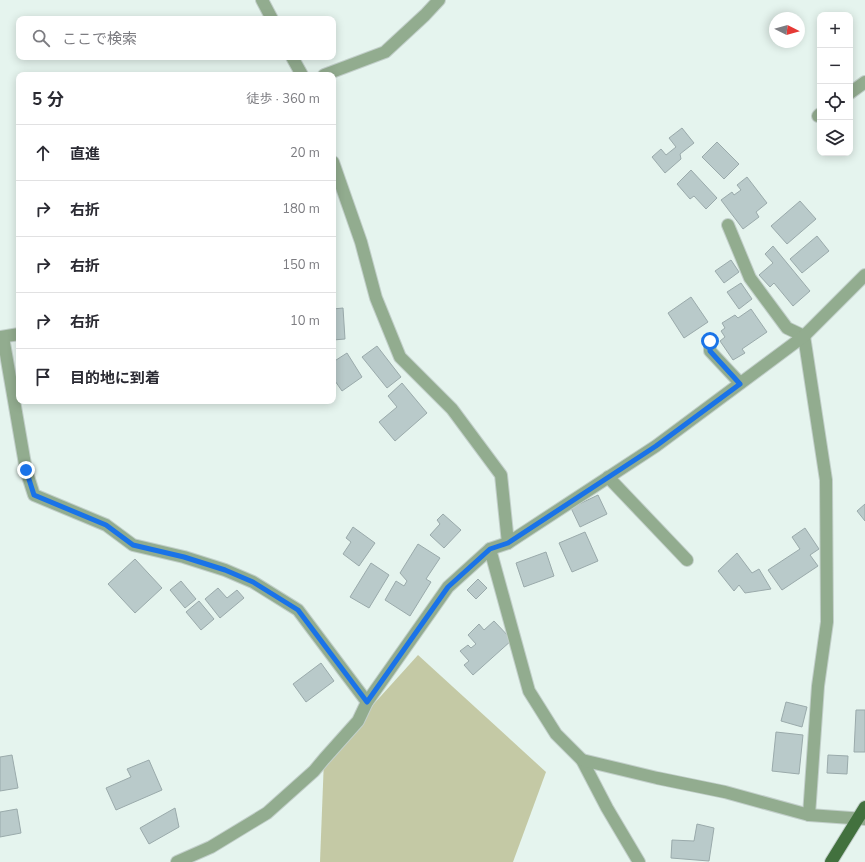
<!DOCTYPE html>
<html lang="ja">
<head>
<meta charset="utf-8">
<style>
  :root { --surface:#fff; --page:#f2f2f3; --text:#2b2b33; --muted:#7c7c81; --line:#e1e1e2 }
  body { margin:0; font-family:"Nunito Sans","Noto Sans JP",sans-serif; background:var(--page); color:var(--text) }
  .controls { position:absolute; right:12px; top:12px; display:grid; overflow:hidden; border-radius:8px; box-shadow:0 2px 10px #0003 }
  .controls button { width:36px; height:36px; display:grid; place-items:center; padding:0; border:0; border-bottom:1px solid var(--line); background:var(--surface); color:var(--text); font:20px sans-serif }
  .compass { position:absolute; left:769px; top:12px; width:36px; height:36px; border-radius:50%; background:var(--surface); box-shadow:0 2px 10px #0003; rotate:96deg }
  .stop { position:absolute; width:12px; height:12px; margin:-9px; border:3px solid #1a73e8; border-radius:50%; background:#fff }
  .stop.end { background:#1a73e8; border-color:#fff; box-shadow:0 1px 4px #0008 }
  .list { margin:0; padding:0; list-style:none }
  h2 { display:flex; justify-content:space-between; align-items:center; height:52px; margin:0; padding:0 16px; font-size:17px }
  h2 small { font-size:13px; font-weight:400; color:var(--muted) }
  .list li { display:grid; grid-template-columns:26px 1fr auto; gap:12px; align-items:center; box-sizing:border-box; height:56px; padding:0 16px; border-top:1px solid var(--line) }
  .list b { display:block; font-size:15px; white-space:nowrap }
  .list em { font-size:13px; font-style:normal; color:var(--muted) }
  .icon { flex:none; width:22px; height:22px; fill:none; stroke:currentColor; stroke-width:2; stroke-linecap:round; stroke-linejoin:round }
  .map { position:relative; flex:none; width:865px; height:862px; overflow:hidden }
  .search { position:absolute; background:var(--surface); box-shadow:0 2px 10px #0003; left:16px; top:16px; width:320px; height:44px; display:flex; align-items:center; gap:10px; box-sizing:border-box; padding:0 14px; border-radius:8px; color:var(--muted); font-size:15px }
  .panel { position:absolute; background:var(--surface); box-shadow:0 2px 10px #0003; left:16px; top:72px; width:320px; height:332px; border-radius:8px }
  .map>svg:first-child { display:block }
  .green { fill:#c4c9a5 }
  .building { fill:#b9caca; stroke:#9aaaab }
  .lines { fill:none; stroke-linecap:round; stroke-linejoin:round }
  .minor-casing { stroke:#c2cfca; stroke-width:14 }
  .major-casing { stroke:#c2cfca; stroke-width:14 }
  .minor { stroke:#92ac8f; stroke-width:12 }
  .major { stroke:#42713e; stroke-width:12 }
  .route { stroke:#1a73e8; stroke-width:5 }
</style>
</head>
<body>
<div class="map">
<svg width="865" height="862" viewBox="0 0 865 862">
  <rect width="100%" height="100%" fill="#e5f4ee"/>
  <polygon class="green" points="418,655 546,772 513,862 320,862 324,759"/>
  <g class="building">
    <polygon points="682,128 694,143 680,154 681,159 665,173 652,157 661,149 666,155 676,147 669,138"/>
    <polygon points="717,142 739,164 724,179 702,157"/>
    <polygon points="691,170 717,198 706,209 694,196 690,199 677,184"/>
    <polygon points="747,177 767,203 756,212 759,217 743,229 721,200 732,192 734,195 741,190 737,185"/>
    <polygon points="800,201 816,219 787,244 771,226"/>
    <polygon points="817,236 829,251 802,273 790,259"/>
    <polygon points="773,246 810,291 793,306 774,283 770,287 759,275 773,263 765,254"/>
    <polygon points="731,260 739,272 724,283 715,271"/>
    <polygon points="741,283 752,299 739,309 727,292"/>
    <polygon points="691,297 708,322 684,338 668,313"/>
    <polygon points="343,308 345,339 333,340 333,309"/>
    <polygon points="751,309 767,332 742,349 745,353 733,360 720,341 725,337 721,331 725,328 722,323 735,315 738,318"/>
    <polygon points="377,346 401,377 387,388 362,357"/>
    <polygon points="347,353 362,377 342,391 333,378 333,362"/>
    <polygon points="402,383 427,413 395,441 379,422 397,407 388,396"/>
    <polygon points="598,495 607,514 580,527 571,508"/>
    <polygon points="865,504 865,521 857,511"/>
    <polygon points="443,514 461,530 444,548 430,535 440,524 437,520"/>
    <polygon points="353,527 375,543 359,566 343,554 351,542 346,538"/>
    <polygon points="805,528 819,549 810,555 818,566 782,590 768,570 800,549 792,537"/>
    <polygon points="585,532 598,561 572,572 559,543"/>
    <polygon points="418,544 440,558 426,579 431,582 410,616 385,600 396,581 404,586 407,581 400,573"/>
    <polygon points="546,552 554,576 524,587 516,563"/>
    <polygon points="737,553 752,573 759,569 771,589 745,593 739,585 734,591 718,571"/>
    <polygon points="135,559 162,588 135,613 108,584"/>
    <polygon points="371,563 389,575 369,608 350,597"/>
    <polygon points="478,579 487,588 476,599 467,590"/>
    <polygon points="181,581 196,599 185,608 170,590"/>
    <polygon points="218,588 227,598 237,590 244,598 220,618 205,599"/>
    <polygon points="199,601 214,619 201,630 186,612"/>
    <polygon points="494,621 512,640 473,675 464,665 469,661 460,651 468,645 471,648 476,644 468,635 479,624 484,630"/>
    <polygon points="321,663 334,681 306,702 293,684"/>
    <polygon points="786,702 807,707 802,727 781,721"/>
    <polygon points="856,710 865,710 865,752 854,752"/>
    <polygon points="776,732 803,735 799,774 772,771"/>
    <polygon points="12,755 18,788 0,791 0,757"/>
    <polygon points="828,755 848,756 847,774 827,773"/>
    <polygon points="149,760 162,790 116,810 106,788 131,777 127,769"/>
    <polygon points="175,808 179,827 149,844 140,828"/>
    <polygon points="17,809 21,833 0,837 0,812"/>
    <polygon points="697,824 714,828 709,861 671,858 672,840 694,841"/>
  </g>
  <g class="lines">
    <defs>
      <g id="minor">
        <polyline points="262,0 272,19"/>
        <polyline points="292,57 302,75"/>
        <polyline points="324,75 385,52 425,15 439,0"/>
        <polyline points="850,93 865,82"/>
        <polyline points="818,116 820,114"/>
        <polyline points="333,162 361,242 376,298 400,357 452,409 501,475 508,543"/>
        <polyline points="728,225 750,278 787,328 804,336"/>
        <polyline points="804,336 826,480 827,622 818,686 809,815"/>
        <polyline points="0,337 19,334"/>
        <polyline points="3,337 26,470 34,495 106,525 133,545 184,557 225,570 253,582 298,610 367,702"/>
        <polyline points="710,341 710,351 740,383"/>
        <polyline points="608,477 687,560"/>
        <polyline points="490,549 529,691 556,734 582,760 607,808 639,862"/>
        <polyline points="582,760 657,778 725,792 809,815 865,819"/>
        <polyline points="177,862 211,847 267,813 314,771 324,759 358,721 367,702 448,587 490,549 508,543 656,446 804,336 865,275"/>
      </g>
      <polyline id="major" points="831,862 865,807"/>
    </defs>
    <use href="#minor" class="minor-casing"/>
    <use href="#major" class="major-casing"/>
    <use href="#minor" class="minor"/>
    <use href="#major" class="major"/>
  </g>
  <g class="lines">
    <polyline class="route" points="26,470 34,495 106,525 133,545 184,557 225,570 253,582 298,610 367,702 448,587 490,549 508,543 656,446 740,384 710,351 710,341"/>
  </g>
</svg>
<div class="controls">
<button>+</button>
<button>−</button>
<button><svg class="icon" aria-label="locate" viewBox="0 0 24 24"><circle cx="12" cy="12" r="6"/><path d="M12 2v4M12 18v4M2 12h4M18 12h4"/></svg></button>
<button><svg class="icon" aria-label="layers" viewBox="0 0 24 24"><path d="M12 4l9 5-9 5-9-5zM3 14l9 5 9-5"/></svg></button>
</div>
<svg class="compass" viewBox="-18 -18 36 36"><path d="M0-13l5 13h-10z" fill="#e53935"/><path d="M0 13l5-13h-10z" fill="#7c7c81"/></svg>
<div class="stop" style="left:710px;top:341px"></div>
<div class="stop end" style="left:26px;top:470px"></div>
<div class="search"><svg class="icon" aria-label="search" viewBox="0 0 24 24"><circle cx="10" cy="10" r="6"/><path d="M15 15l6 6"/></svg>ここで検索</div>
<section class="panel">
<h2>5 分<small>徒歩 · 360 m</small></h2>
<ul class="list">
<li><svg class="icon" aria-label="ahead" viewBox="0 0 24 24"><path d="M12 20V5M6 11l6-6 6 6"/></svg><div><b>直進</b></div><em>20 m</em></li>
<li><svg class="icon" aria-label="right" viewBox="0 0 24 24"><path d="M7 20v-9h11M14 6l5 5-5 5"/></svg><div><b>右折</b></div><em>180 m</em></li>
<li><svg class="icon" aria-label="right" viewBox="0 0 24 24"><path d="M7 20v-9h11M14 6l5 5-5 5"/></svg><div><b>右折</b></div><em>150 m</em></li>
<li><svg class="icon" aria-label="right" viewBox="0 0 24 24"><path d="M7 20v-9h11M14 6l5 5-5 5"/></svg><div><b>右折</b></div><em>10 m</em></li>
<li><svg class="icon" aria-label="arrive" viewBox="0 0 24 24"><path d="M6 21V4h12l-3 4 3 4H6"/></svg><div><b>目的地に到着</b></div></li>
</ul>
</section>
</div>
</body>
</html>
